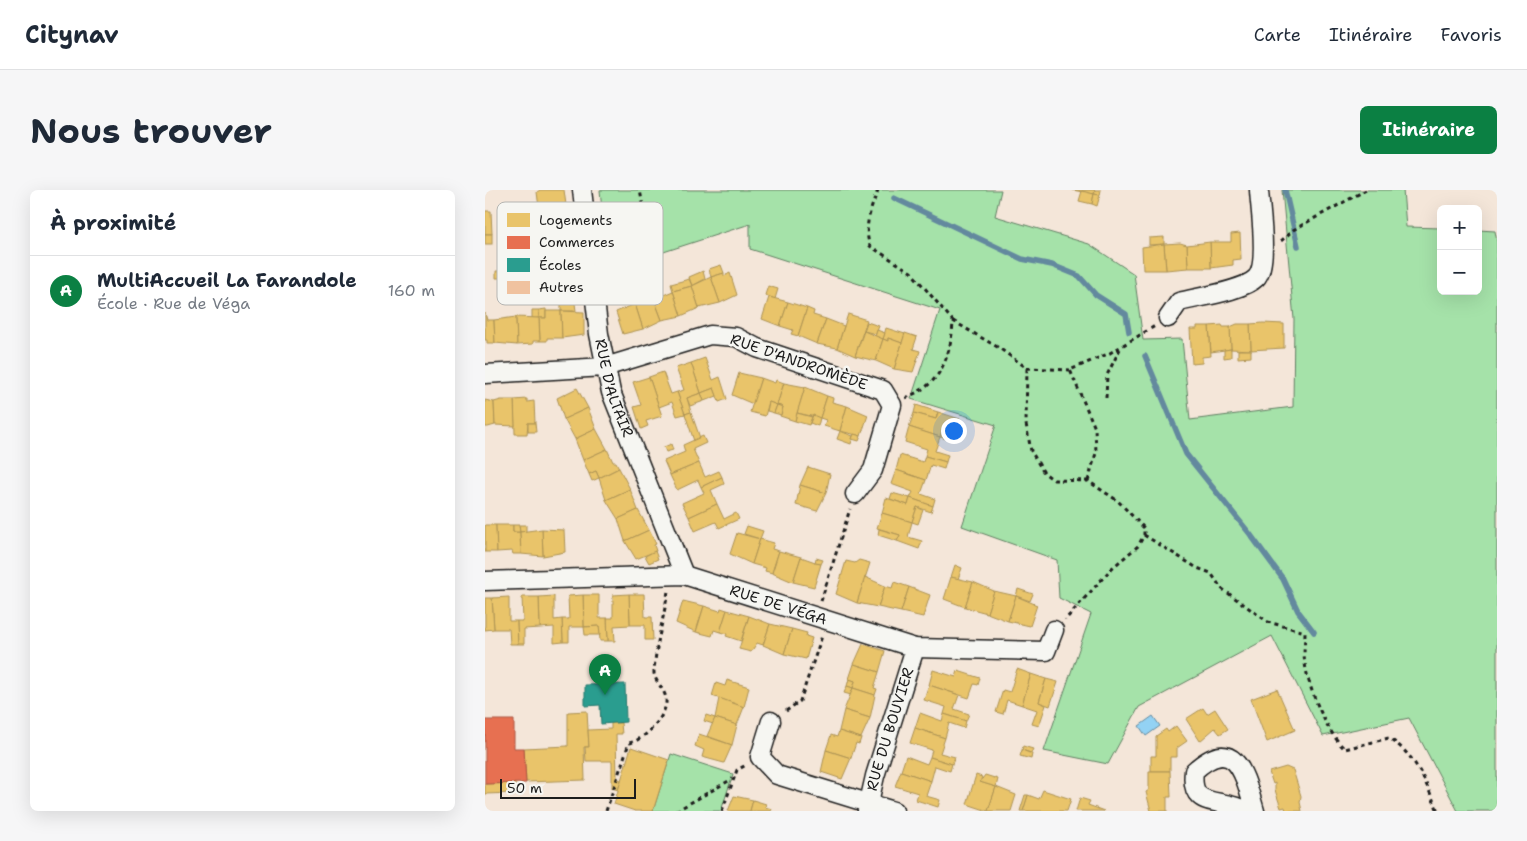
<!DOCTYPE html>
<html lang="fr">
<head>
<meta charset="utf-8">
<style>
  :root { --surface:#fff; --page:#f6f6f7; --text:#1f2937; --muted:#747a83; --line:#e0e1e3; --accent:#0b8043 }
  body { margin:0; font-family:"Shantell Sans",sans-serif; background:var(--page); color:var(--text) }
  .controls { position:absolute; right:15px; top:15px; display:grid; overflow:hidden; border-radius:8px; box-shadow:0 5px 20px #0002 }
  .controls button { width:45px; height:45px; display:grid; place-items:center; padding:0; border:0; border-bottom:1px solid var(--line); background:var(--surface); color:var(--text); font:25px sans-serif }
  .scale { position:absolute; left:15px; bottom:12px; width:136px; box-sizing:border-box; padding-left:5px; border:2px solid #1c1c1c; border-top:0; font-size:14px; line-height:18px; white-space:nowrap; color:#1c1c1c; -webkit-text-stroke:4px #f6f6f2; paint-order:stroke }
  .you { position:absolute; left:468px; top:240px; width:18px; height:18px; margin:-12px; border:4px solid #fff; border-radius:50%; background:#1a73e8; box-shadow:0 0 0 8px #1a73e833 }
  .badge { display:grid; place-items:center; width:32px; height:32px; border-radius:50%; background:var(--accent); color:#fff; font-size:16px; font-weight:700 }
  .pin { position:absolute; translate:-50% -41px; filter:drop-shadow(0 1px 2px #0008) }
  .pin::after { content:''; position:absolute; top:26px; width:18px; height:15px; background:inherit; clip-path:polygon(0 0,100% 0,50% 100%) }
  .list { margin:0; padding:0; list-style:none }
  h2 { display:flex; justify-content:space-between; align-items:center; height:65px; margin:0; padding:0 20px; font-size:21px }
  h2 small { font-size:16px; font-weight:400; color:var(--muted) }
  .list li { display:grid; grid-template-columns:32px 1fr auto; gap:15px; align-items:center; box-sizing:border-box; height:70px; padding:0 20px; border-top:1px solid var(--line) }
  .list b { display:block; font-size:19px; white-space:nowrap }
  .list p { margin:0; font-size:16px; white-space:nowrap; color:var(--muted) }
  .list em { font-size:16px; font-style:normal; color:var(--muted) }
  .map { position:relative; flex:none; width:1012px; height:621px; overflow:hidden; border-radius:8px }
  header { display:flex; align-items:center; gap:30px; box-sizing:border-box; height:70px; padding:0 25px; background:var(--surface); border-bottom:1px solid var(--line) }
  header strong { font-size:24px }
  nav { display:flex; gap:28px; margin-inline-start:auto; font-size:18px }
  .intro { display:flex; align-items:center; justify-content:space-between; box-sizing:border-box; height:120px; padding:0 30px }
  h1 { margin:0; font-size:35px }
  .button { padding:12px 22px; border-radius:8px; background:var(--accent); color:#fff; font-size:18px; font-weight:700 }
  main { display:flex; gap:30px; padding:0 30px }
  aside { flex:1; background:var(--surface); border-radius:8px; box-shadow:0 5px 20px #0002 }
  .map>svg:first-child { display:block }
  .green { fill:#a5e2a9; stroke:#607f62 }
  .water { fill:#93d2f4; stroke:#63899e }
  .homes { fill:#e9c46a; stroke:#ac9253 }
  .shops { fill:#e76f51; stroke:#aa5641 }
  .schools { fill:#2a9d8f; stroke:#26766c }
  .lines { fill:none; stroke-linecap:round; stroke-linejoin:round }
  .stream { stroke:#63899e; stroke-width:5.5 }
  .minor-casing { stroke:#1c1c1c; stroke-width:21 }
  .path { stroke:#1c1c1c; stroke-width:3; stroke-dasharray:4 4; stroke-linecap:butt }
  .minor { stroke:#f6f6f2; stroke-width:18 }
  .labels { text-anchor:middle; stroke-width:5; stroke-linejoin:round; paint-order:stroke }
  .street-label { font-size:15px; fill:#1c1c1c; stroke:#f6f6f2 }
  .key { fill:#f6f6f2; stroke:#b5b5b2; stroke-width:1 }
  .key-label { font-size:14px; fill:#1c1c1c }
</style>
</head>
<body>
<header>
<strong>Citynav</strong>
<nav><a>Carte</a><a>Itinéraire</a><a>Favoris</a></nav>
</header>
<div class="intro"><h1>Nous trouver</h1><a class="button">Itinéraire</a></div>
<main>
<aside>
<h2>À proximité<small></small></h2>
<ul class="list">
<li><span class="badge">A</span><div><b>MultiAccueil La Farandole</b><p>École · Rue de Véga</p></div><em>160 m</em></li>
</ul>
</aside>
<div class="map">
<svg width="1012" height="621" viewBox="0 0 1012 621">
  <rect width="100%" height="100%" fill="#f4e6d9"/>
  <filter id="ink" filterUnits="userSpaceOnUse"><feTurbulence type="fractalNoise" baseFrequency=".02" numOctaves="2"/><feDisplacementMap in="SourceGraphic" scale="10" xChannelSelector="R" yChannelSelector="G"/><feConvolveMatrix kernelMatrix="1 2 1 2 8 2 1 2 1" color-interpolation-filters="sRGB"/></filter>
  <g filter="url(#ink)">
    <g class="green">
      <polygon points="115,0 516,0 510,26 604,54 649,84 658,150 697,149 705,230 808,217 809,129 797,0 918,0 921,37 956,38 956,101 993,101 993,40 1010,41 1012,52 1012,621 973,621 924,528 838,546 787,446 654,517 623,574 559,561 606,424 574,408 572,370 477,336 511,235 426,209 455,120 265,59 265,34 123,80"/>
      <polygon points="186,564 248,584 236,621 168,621"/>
    </g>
    <polygon class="water" points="668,526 675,536 661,546 654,536"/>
    <g class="homes">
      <polygon points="55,0 79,0 81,15 54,18 52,2"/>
      <polygon points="587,0 610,0 609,4"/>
      <polygon points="610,0 616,0 615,5 609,4"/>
      <polygon points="597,1 609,4 607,14 594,11"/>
      <polygon points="609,4 615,5 612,16 607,14"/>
      <polygon points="0,21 6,21 7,44 0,44"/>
      <polygon points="755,43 756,69 748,70 748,75 726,78 725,52 746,52 746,44"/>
      <rect x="0" y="44" width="7" height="10"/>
      <polygon points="679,47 679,54 664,55 664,48"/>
      <polygon points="725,52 726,78 703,78 702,55"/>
      <polygon points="695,53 702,55 703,78 681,80 679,54"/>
      <polygon points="679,54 681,80 658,80 657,57"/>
      <polygon points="236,75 239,83 226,87 224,79"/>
      <polygon points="11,81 18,81 19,88 11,88"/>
      <polygon points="218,81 220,89 207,96 204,87"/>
      <polygon points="239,83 239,86 245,83 252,105 235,113 226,87"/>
      <polygon points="226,87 235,113 214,118 207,96"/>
      <polygon points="204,89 207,96 188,101 186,94"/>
      <polygon points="207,96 214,118 196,126 188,101"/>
      <polygon points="283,96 293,99 290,109 280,105"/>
      <polygon points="188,101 196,126 177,130 169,109"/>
      <polygon points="284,107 303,112 295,136 277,129"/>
      <polygon points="169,109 177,130 158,139 150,114"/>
      <polygon points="303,112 322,118 313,146 306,144 308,140 295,136"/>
      <polygon points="90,113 91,121 76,121 76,114"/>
      <polygon points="150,114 158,139 138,144 131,122"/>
      <polygon points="322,118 329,121 328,125 341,129 332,154 313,146"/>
      <polygon points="61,119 61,128 54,128 54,120"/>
      <polygon points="47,120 54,120 54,128 47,129"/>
      <polygon points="61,121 76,121 77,148 62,148 62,151 55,151 54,128 61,128"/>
      <polygon points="76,121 99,122 99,145 77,148"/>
      <polygon points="0,123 2,130 9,130 10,153 2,153 2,150 0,150"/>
      <polygon points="363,124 382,130 370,166 352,158"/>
      <polygon points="31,127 32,155 10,153 9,130"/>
      <polygon points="31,127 54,128 55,151 48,151 48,154 32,155"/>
      <polygon points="341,129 359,136 352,158 332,154"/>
      <polygon points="382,132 394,136 391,144 379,141"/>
      <polygon points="778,133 799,134 799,158 766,160 765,134"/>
      <polygon points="752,134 765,134 766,160 746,159 745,137"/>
      <polygon points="737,135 738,137 745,137 746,159 726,162 724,136"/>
      <polygon points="712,136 724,136 726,166 717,167 717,173 707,174 705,139 712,139"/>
      <polygon points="401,138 420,144 417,153 403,148 403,151 398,149"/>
      <polygon points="392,140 400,143 398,149 390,147"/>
      <polygon points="379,141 398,149 391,171 370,166"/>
      <polygon points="420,143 432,147 428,159 435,161 428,182 409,179"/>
      <polygon points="403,148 417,153 409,179 391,171 398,149 403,151"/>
      <polygon points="746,159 746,167 739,168 739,160"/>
      <polygon points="753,160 766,160 766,167 753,168"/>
      <polygon points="220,168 228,190 235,187 242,209 234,212 229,198 216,203 206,173"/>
      <polygon points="206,173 216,203 202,208 206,222 200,224 192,202 199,200 191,178"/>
      <polygon points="178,182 186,204 192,202 200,224 192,226 187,212 174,217 164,187"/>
      <polygon points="254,183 276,188 268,214 247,205"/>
      <polygon points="164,187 177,226 161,231 163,236 156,239 149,217 156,215 148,192"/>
      <polygon points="276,188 290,193 291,190 299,193 292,215 284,212 280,226 265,222"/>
      <polygon points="299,193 320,197 310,231 295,226 298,217 292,215"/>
      <polygon points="320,197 342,206 335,228 312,223"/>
      <polygon points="92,198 103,218 79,229 72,208"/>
      <polygon points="229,198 232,206 219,211 216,203"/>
      <polygon points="216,203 219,211 205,216 202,208"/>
      <polygon points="342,206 348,208 347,212 362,216 355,241 339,236 341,230 335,228"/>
      <polygon points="42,209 42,212 49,211 50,233 43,233 42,244 30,244 29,210"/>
      <polygon points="0,210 9,212 10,235 3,237 0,237"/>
      <polygon points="16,210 29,210 30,236 10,235 9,212"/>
      <polygon points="284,212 292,215 289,223 282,221"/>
      <polygon points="292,215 298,217 296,225 289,223"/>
      <polygon points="431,215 453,222 451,229 429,223"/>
      <polygon points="362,216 383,225 376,246 355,241"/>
      <polygon points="103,218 111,239 90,249 79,229"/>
      <polygon points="206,222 215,248 209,251 200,224"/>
      <polygon points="453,222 475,229 472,236 460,232 455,247 424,237 429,223 451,229"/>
      <polygon points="312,223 327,227 324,235 310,231"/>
      <polygon points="328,225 335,228 333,236 325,233"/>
      <polygon points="460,232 467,234 462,249 455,247"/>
      <polygon points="43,233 50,233 51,242 43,242"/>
      <polygon points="424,237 455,247 450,261 463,265 461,272 440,266 442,259 420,252"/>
      <polygon points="111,239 122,259 98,270 90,249"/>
      <polygon points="355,241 368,246 366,254 352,249"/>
      <polygon points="369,244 376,246 374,251 367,249"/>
      <polygon points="218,246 221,253 208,259 214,273 185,285 179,271 200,262 198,255"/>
      <polygon points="186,254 188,260 181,262 179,257"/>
      <polygon points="122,259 128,272 131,272 134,278 114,288 111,281 104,284 98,270"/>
      <polygon points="415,265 438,272 440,266 461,272 459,279 446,275 441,290 411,280"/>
      <polygon points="214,273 220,287 234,281 237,287 216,297 213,290 192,300 185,285"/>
      <polygon points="323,277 345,284 341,303 315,295"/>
      <polygon points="134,278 145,299 121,310 114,288"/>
      <polygon points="411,280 441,290 436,304 450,309 448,316 425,308 428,302 406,294"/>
      <polygon points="111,281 114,288 107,291 104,284"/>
      <polygon points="237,287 239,294 226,300 232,314 204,327 197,313 219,303 216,297"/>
      <polygon points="315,295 341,303 332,321 311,315"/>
      <polygon points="145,299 153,320 133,329 121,310"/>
      <polygon points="407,303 425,308 423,315 405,309"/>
      <polygon points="401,308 423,315 425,308 448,316 446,322 432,317 427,332 397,323"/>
      <polygon points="232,314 239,329 251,323 254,329 234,338 231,332 210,341 204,327"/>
      <polygon points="432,317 438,320 433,334 427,332"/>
      <polygon points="153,320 164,340 140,351 133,329"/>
      <polygon points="397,323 427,332 423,347 437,351 434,359 412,351 415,345 392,338"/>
      <polygon points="0,335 11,335 12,362 0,362"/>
      <polygon points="11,335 28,335 28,342 35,342 36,364 28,364 27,361 12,362"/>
      <polygon points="28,335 34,335 35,342 28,342"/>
      <polygon points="34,335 41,335 41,342 35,342"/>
      <polygon points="262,336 278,341 275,349 259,344"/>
      <polygon points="57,339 79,340 80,362 58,366"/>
      <polygon points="57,339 58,366 36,364 35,342"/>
      <polygon points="394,339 415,345 412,351 393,345"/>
      <polygon points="164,340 171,354 169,355 171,361 151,369 140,351"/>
      <polygon points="252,343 275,349 267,374 245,364"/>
      <polygon points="275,349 289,353 287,359 294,361 287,383 280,381 281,378 267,374"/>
      <polygon points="170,361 173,369 164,373 160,366"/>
      <polygon points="294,361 316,367 308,392 287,383"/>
      <polygon points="316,367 336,374 329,397 308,392"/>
      <polygon points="331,368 338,370 336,374 330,373"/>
      <polygon points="374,370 385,373 372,413 351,404 361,371 370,373"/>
      <polygon points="470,375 477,378 473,389 466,387"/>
      <polygon points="380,387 400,396 393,417 372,413"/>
      <polygon points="466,387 488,392 480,417 459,409"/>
      <polygon points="409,392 424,397 416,422 393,417 400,396 407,398"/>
      <polygon points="488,392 509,401 502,423 480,417"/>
      <polygon points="424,397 445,405 438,427 416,422"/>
      <polygon points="533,399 548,404 545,411 531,406"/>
      <polygon points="509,401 531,406 523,431 502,423"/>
      <polygon points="144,404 159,404 160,427 167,427 168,450 160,450 160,435 145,435"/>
      <polygon points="144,404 145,435 129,436 130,451 123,451 122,428 128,428 128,405"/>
      <polygon points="98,405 114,405 114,428 122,428 123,451 115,451 114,436 99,437"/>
      <polygon points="98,405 99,437 84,437 84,452 78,452 77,429 84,429 83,406"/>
      <polygon points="69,406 69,430 77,429 78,452 69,453 69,437 55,438 54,407"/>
      <polygon points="531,406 552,415 545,436 523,431"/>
      <polygon points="24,407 24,431 32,431 33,454 25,454 24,439 9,439 7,408"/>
      <polygon points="37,407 54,407 55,438 39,439 39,454 33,454 32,431 38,431"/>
      <polygon points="0,408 7,408 9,439 0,440"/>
      <polygon points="198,411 219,416 211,442 191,433"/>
      <polygon points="219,416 235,421 236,418 242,420 235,442 229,440 227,446 211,442"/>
      <polygon points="242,420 264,426 256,451 241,446 242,444 235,442"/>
      <polygon points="264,426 285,434 278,455 272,453 266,462 254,459"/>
      <polygon points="285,434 307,439 299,464 278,455"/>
      <polygon points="114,436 115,445 100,445 99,437"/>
      <polygon points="307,439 322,443 321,446 327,448 321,469 299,464"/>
      <polygon points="378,454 400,461 394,482 369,474"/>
      <polygon points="369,474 394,482 389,498 392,499 390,505 368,498 370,491 364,489"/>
      <polygon points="532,479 546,484 537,515 522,510 518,524 511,522 518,500 525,502"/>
      <polygon points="448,480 471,487 473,481 495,488 493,495 489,494 484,508 444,495"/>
      <polygon points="546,484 561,489 554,512 561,515 554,536 547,534 552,520 537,515"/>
      <polygon points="364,489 370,491 368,498 362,496"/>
      <polygon points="561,489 573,492 565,516 554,512"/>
      <polygon points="242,490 264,497 259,517 227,506 231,493 240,496"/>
      <polygon points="444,495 474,505 469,519 484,524 481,531 459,524 461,517 439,510"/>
      <polygon points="362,496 368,498 366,505 359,503"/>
      <polygon points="368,498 390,505 385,528 359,520"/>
      <polygon points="792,499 810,540 782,552 766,509"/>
      <polygon points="234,508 259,517 252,535 230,528"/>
      <polygon points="718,518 722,524 730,519 743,539 735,544 730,538 715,551 701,529"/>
      <polygon points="359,520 385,528 376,548 354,541"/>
      <polygon points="102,521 104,557 99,557 100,590 41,592 39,558 83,556 83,522"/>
      <polygon points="435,523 457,531 459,524 481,531 479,538 464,533 460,548 430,538"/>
      <polygon points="221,525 230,528 228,534 219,531"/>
      <polygon points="230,528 252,535 247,555 222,546"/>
      <polygon points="126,533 136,533 137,544 131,544 132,588 136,590 133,600 127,598 127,571 101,571 100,557 104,557 103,540 126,539"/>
      <polygon points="691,536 702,551 692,558 692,567 685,567 685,581 666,581 666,566 671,566 671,546 681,539 683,542"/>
      <polygon points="430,538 460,548 455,563 470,567 467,574 445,567 447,560 425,553"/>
      <polygon points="354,541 376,548 374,554 371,553 366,568 341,560 346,545 352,547"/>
      <polygon points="214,544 247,555 239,573 217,567 219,560 210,556"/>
      <polygon points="538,556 548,559 546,563 537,560"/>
      <polygon points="146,557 184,570 168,621 150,621 129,614"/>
      <polygon points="341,560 366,568 357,589 336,582"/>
      <polygon points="537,560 547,564 546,569 535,566"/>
      <polygon points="421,566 442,574 445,567 467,574 465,581 450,576 446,591 416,581"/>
      <polygon points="801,577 808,580 816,606 815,612 817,621 801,621 800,617 796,618 790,600 790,593 788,594 784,582"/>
      <polygon points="416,581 446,591 441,606 455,610 453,617 431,610 433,603 410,596"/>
      <polygon points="664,581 685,581 686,607 682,607 682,621 666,621 661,602 664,600"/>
      <polygon points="491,585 497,587 495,592 511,597 503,621 482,614"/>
      <polygon points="500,585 513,589 511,597 495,592"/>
      <polygon points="30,593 30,603 0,604 0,594"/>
      <polygon points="511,597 531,605 526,621 503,621"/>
      <polygon points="558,600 586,609 582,621 538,621 543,605 554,609"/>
      <polygon points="540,605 543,605 538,621 535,621"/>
      <polygon points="249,606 268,610 265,621 243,621"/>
      <polygon points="595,608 605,611 603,615 619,621 591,621"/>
      <polygon points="268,610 281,614 280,617 287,619 286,621 265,621"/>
    </g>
    <polygon class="shops" points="0,530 29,530 29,558 39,558 41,593 0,594"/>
    <polygon class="schools" points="140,494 141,532 116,534 115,515 100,516 100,495"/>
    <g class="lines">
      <g class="stream">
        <polyline points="800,0 813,56"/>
        <polyline points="409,8 537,69 567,75 594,86 611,105 641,124 644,142"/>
        <polyline points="660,166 701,264 765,344 798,389 813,421 829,442"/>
      </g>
      <defs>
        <g id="minor">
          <path id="s1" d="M 97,0 L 114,144 L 126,202 L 199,385"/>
          <path d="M 683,128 L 694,112 C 713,107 758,101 771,88 C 784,75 775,19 774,0"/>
          <polyline points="0,184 120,177 225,145 251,147 272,158 398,200 407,215 388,280 370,304"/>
          <path id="s2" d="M 0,391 L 199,385 L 430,458 L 561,461 L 569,440"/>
          <polyline points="286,531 275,567 292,585 409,621"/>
          <path id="s3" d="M 382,621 L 390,586 L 430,458"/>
          <path d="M 761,621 C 735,606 704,621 709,581 C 752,542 760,588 770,621"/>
        </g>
      </defs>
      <use href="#minor" class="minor-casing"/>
      <g class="path">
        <path d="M 393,0 C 386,19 378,36 385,56 L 426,82 L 468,131 C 467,154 461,181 442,196 C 436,201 428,204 421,208"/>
        <polyline points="796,51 808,40 881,0"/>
        <path d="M 121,53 C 164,44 163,43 155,0"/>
        <polyline points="468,131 514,158 542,178 541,234 546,261 559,283 569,290 603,291 633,311 659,338 659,345 653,356 627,378 580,430"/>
        <polyline points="542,178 585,180"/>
        <polyline points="621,208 622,185 636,157"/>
        <polyline points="603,291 611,263 610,238 585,180 625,163 670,136"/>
        <path d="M 659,345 L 712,378 L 726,383 L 736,398 L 783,432 L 820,442 C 820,452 818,463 820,473 C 823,498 842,543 860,559 L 904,548 C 933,568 939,590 953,621"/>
        <polyline points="336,411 365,319"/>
        <polyline points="301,521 315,511 337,446"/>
        <path d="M 121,621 L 144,553 C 159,551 183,525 181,509 C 180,499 168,490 169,481 C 171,454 179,427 183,401"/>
        <polyline points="191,621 247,589"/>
        <polyline points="237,621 252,580 261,575"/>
      </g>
      <use href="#minor" class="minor"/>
    </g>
  </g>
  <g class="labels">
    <g class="street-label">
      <text transform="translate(314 172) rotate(19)" y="5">RUE D'ANDROMÈDE</text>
      <text dy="5" stroke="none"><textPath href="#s1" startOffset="201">RUE D'ALTAIR</textPath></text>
      <text dy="5" stroke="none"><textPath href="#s2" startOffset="298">RUE DE VÉGA</textPath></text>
      <text dy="5" stroke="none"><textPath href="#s3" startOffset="85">RUE DU BOUVIER</textPath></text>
    </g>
  </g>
  <rect x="12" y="12" width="166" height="103" rx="8" class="key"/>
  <rect x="22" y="23" width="23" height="14" fill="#e9c46a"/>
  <rect x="22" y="46" width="23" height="13" fill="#e76f51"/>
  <rect x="22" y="68" width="23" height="14" fill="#2a9d8f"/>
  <rect x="22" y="91" width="23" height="13" fill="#f0c29f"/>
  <g class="key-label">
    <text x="54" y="35">Logements</text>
    <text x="54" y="57">Commerces</text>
    <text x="54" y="80">Écoles</text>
    <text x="54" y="102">Autres</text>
  </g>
</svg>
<div class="controls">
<button>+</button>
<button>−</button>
</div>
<div class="scale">50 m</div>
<div class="you"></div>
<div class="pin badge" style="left:120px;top:505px">A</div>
</div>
</main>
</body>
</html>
